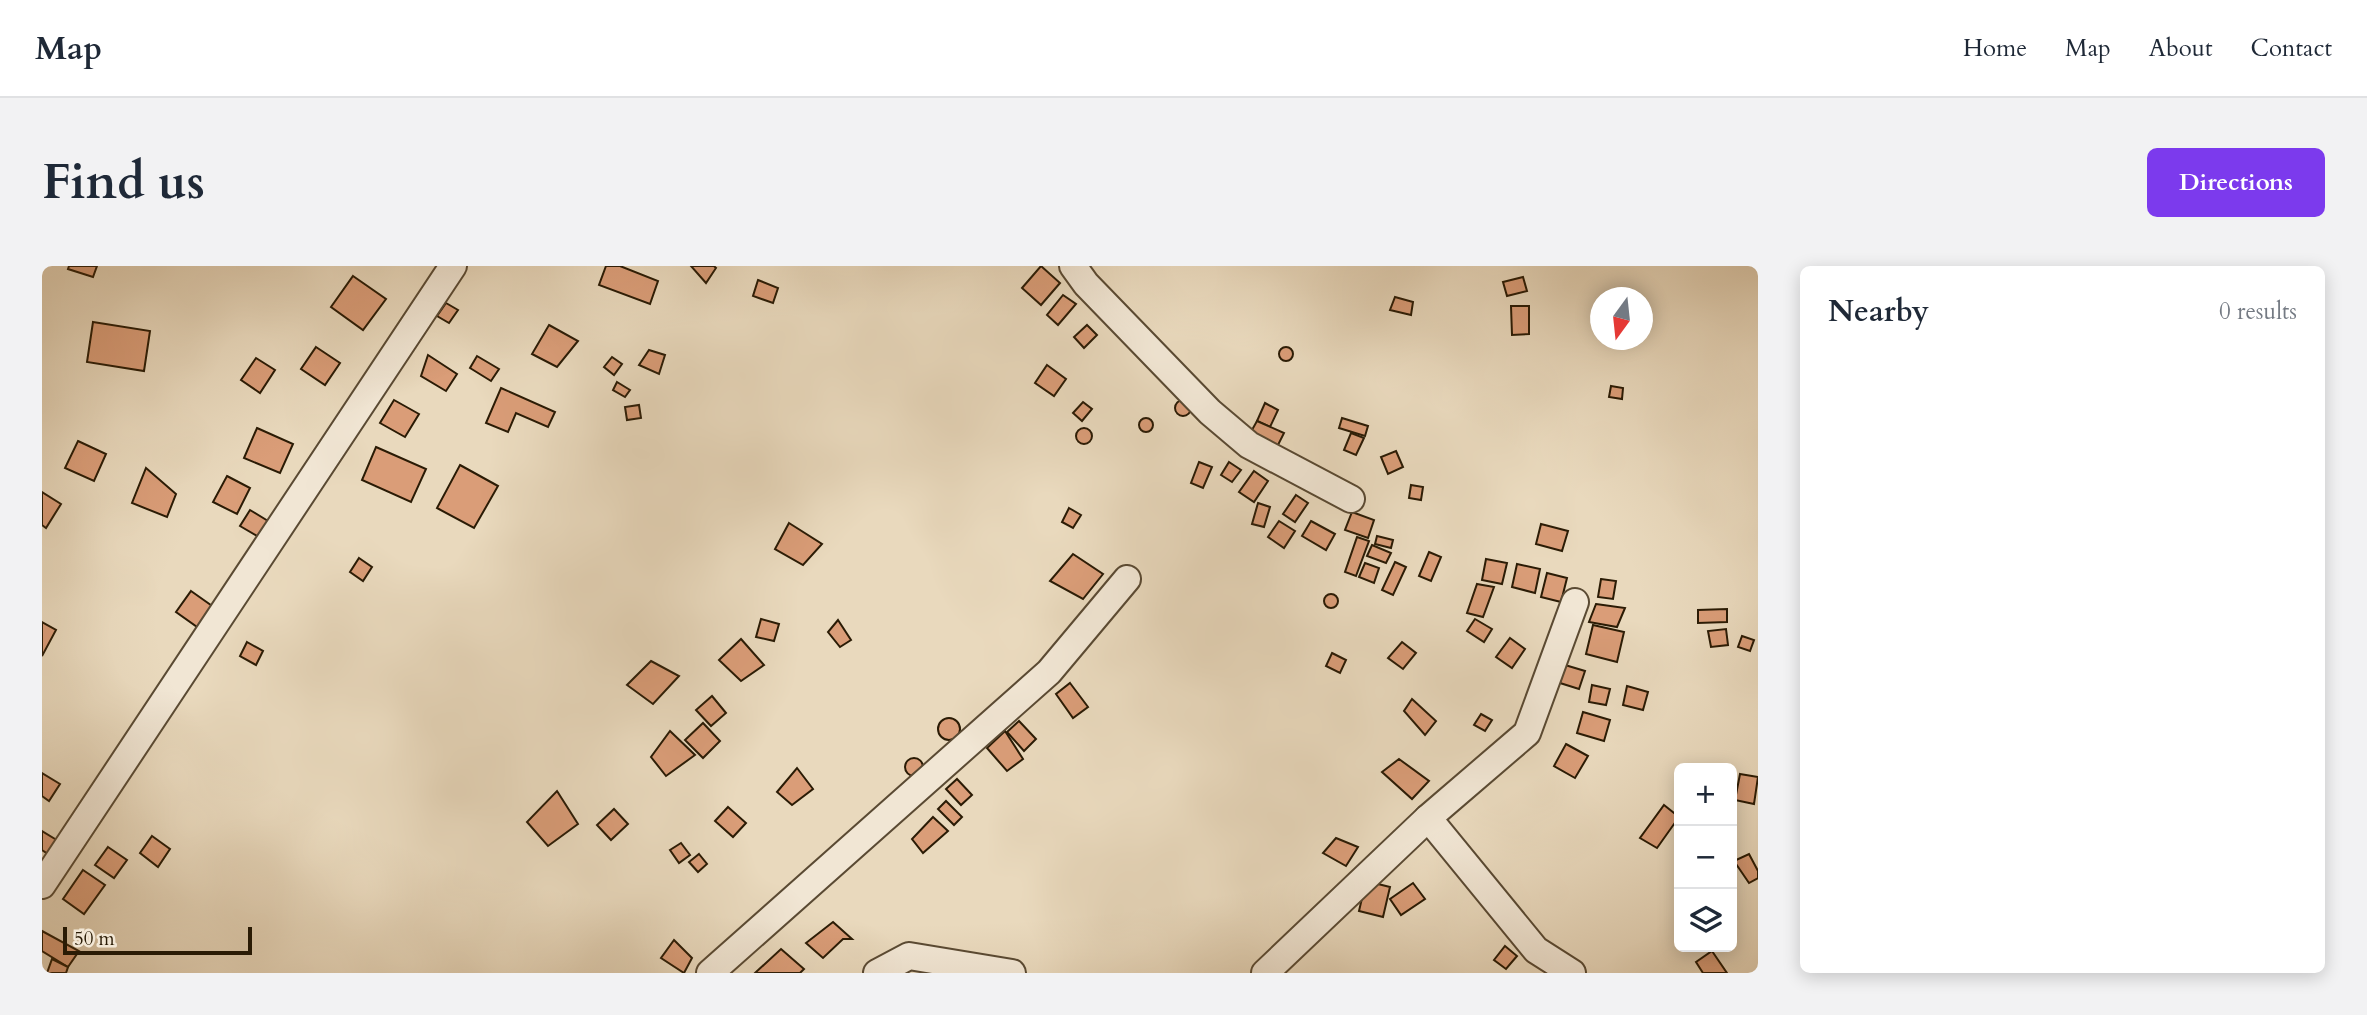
<!DOCTYPE html>
<html lang="en">
<head>
<meta charset="utf-8">
<style>
  :root { --surface:#fff; --page:#f2f2f3; --text:#1f2937; --muted:#747a83; --line:#e0e1e3; --accent:#7c3aed }
  body { margin:0; font-family:Cardo,serif; background:var(--page); color:var(--text) }
  .controls { position:absolute; right:21px; bottom:21px; display:grid; overflow:hidden; border-radius:10px; box-shadow:0 4px 18px #0003 }
  .controls button { width:63px; height:63px; display:grid; place-items:center; padding:0; border:0; border-bottom:2px solid var(--line); background:var(--surface); color:var(--text); font:35px sans-serif }
  .compass { position:absolute; left:1548px; top:21px; width:63px; height:63px; border-radius:50%; background:var(--surface); box-shadow:0 4px 18px #0003; rotate:195deg }
  .scale { position:absolute; left:21px; bottom:18px; width:189px; box-sizing:border-box; padding-left:7px; border:4px solid #2a1b05; border-top:0; font-size:19px; line-height:24px; white-space:nowrap; color:#2a1b05; -webkit-text-stroke:5px #f1e6d4; paint-order:stroke }
  .list { margin:0; padding:0; list-style:none }
  h2 { display:flex; justify-content:space-between; align-items:center; height:91px; margin:0; padding:0 28px; font-size:30px }
  h2 small { font-size:23px; font-weight:400; color:var(--muted) }
  .icon { flex:none; width:38px; height:38px; fill:none; stroke:currentColor; stroke-width:2; stroke-linecap:round; stroke-linejoin:round }
  .map { position:relative; flex:none; width:1716px; height:707px; overflow:hidden; border-radius:10px }
  header { display:flex; align-items:center; gap:42px; box-sizing:border-box; height:98px; padding:0 35px; background:var(--surface); border-bottom:2px solid var(--line) }
  header strong { font-size:33px }
  nav { display:flex; gap:38px; margin-inline-start:auto; font-size:24px }
  .intro { display:flex; align-items:center; justify-content:space-between; box-sizing:border-box; height:168px; padding:0 42px }
  h1 { margin:0; font-size:49px }
  .button { padding:18px 32px; border-radius:10px; background:var(--accent); color:#fff; font-size:24px; font-weight:700 }
  main { display:flex; gap:42px; padding:0 42px }
  aside { flex:1; background:var(--surface); border-radius:10px; box-shadow:0 4px 18px #0003 }
  .map>svg:first-child { display:block }
  .building { fill:#da9d78; stroke:#2a1b05; stroke-width:2 }
  .lines { fill:none; stroke-linecap:round; stroke-linejoin:round }
  .minor-casing { stroke:#5a4a33; stroke-width:30 }
  .minor { stroke:#f1e6d4; stroke-width:26 }
</style>
</head>
<body>
<header>
<strong>Map</strong>
<nav><a>Home</a><a>Map</a><a>About</a><a>Contact</a></nav>
</header>
<div class="intro"><h1>Find us</h1><a class="button">Directions</a></div>
<main>
<div class="map">
<svg width="1716" height="707" viewBox="0 0 1716 707">
  <rect width="100%" height="100%" fill="#e9d9bd"/>
  <filter id="stains"><feTurbulence type="fractalNoise" baseFrequency=".00286" numOctaves="4"/><feColorMatrix values="0 0 0 0 .2 0 0 0 0 .09 0 0 0 0 .02 0 0 0 .5 -.17"/></filter>
  <radialGradient id="worn" r=".72"><stop offset=".6" stop-color="#630" stop-opacity="0"/><stop offset="1" stop-color="#630" stop-opacity=".3"/></radialGradient>
  <g class="building">
    <polygon points="27,0 55,0 51,11 26,3"/>
    <polygon points="564,0 578,0 616,15 608,38 557,19"/>
    <polygon points="649,0 672,0 674,2 664,17"/>
    <polygon points="999,0 1018,17 999,39 980,22"/>
    <polygon points="311,10 344,33 321,64 289,41"/>
    <polygon points="1481,11 1485,25 1465,30 1461,16"/>
    <polygon points="716,14 736,22 731,37 711,30"/>
    <polygon points="1021,29 1034,38 1016,59 1005,49"/>
    <polygon points="1353,31 1371,36 1369,49 1348,44"/>
    <polygon points="404,37 416,44 407,57 395,50"/>
    <polygon points="1469,40 1487,40 1487,68 1470,69"/>
    <polygon points="51,56 108,65 102,105 45,96"/>
    <polygon points="507,59 536,75 515,101 490,88"/>
    <polygon points="1045,59 1055,69 1042,82 1032,71"/>
    <circle cx="1244" cy="88" r="7"/>
    <polygon points="274,81 298,97 283,119 259,103"/>
    <polygon points="607,84 623,89 617,108 597,99"/>
    <polygon points="386,89 415,108 404,125 379,110"/>
    <polygon points="435,90 457,103 449,115 428,102"/>
    <polygon points="570,91 580,98 572,109 562,101"/>
    <polygon points="214,92 233,104 218,127 199,114"/>
    <polygon points="1005,99 1024,113 1012,130 993,117"/>
    <polygon points="575,116 588,124 583,131 571,124"/>
    <polygon points="1569,120 1581,122 1580,133 1567,131"/>
    <polygon points="459,122 513,146 506,161 474,147 466,166 444,157"/>
    <polygon points="352,134 377,148 363,171 338,157"/>
    <circle cx="1141" cy="142" r="8"/>
    <polygon points="1041,136 1050,143 1040,155 1031,147"/>
    <polygon points="1223,137 1236,144 1228,161 1215,155"/>
    <polygon points="597,139 599,152 585,154 583,141"/>
    <polygon points="1300,152 1326,160 1323,170 1297,162"/>
    <circle cx="1104" cy="159" r="7"/>
    <polygon points="1215,155 1242,167 1233,185 1206,171"/>
    <circle cx="1042" cy="170" r="8"/>
    <polygon points="215,162 251,178 238,207 202,192"/>
    <polygon points="1309,167 1322,172 1314,189 1302,184"/>
    <polygon points="36,175 64,188 52,215 23,202"/>
    <polygon points="334,181 384,203 369,236 320,214"/>
    <polygon points="1354,185 1361,201 1346,208 1339,191"/>
    <polygon points="1157,196 1170,201 1161,222 1149,217"/>
    <polygon points="1187,196 1199,204 1190,216 1179,209"/>
    <polygon points="418,199 456,220 432,262 395,242"/>
    <polygon points="104,202 134,228 125,251 90,237"/>
    <polygon points="1212,205 1226,215 1212,236 1197,226"/>
    <polygon points="185,210 208,222 195,248 171,236"/>
    <polygon points="1369,219 1381,221 1379,234 1367,232"/>
    <polygon points="0,226 19,238 4,262 0,259"/>
    <polygon points="1254,229 1266,237 1253,256 1241,248"/>
    <polygon points="1216,237 1228,241 1222,261 1210,258"/>
    <polygon points="1027,242 1039,249 1031,262 1020,256"/>
    <polygon points="208,244 231,258 222,274 198,260"/>
    <polygon points="1310,246 1332,254 1326,272 1303,264"/>
    <polygon points="1237,255 1253,265 1242,282 1226,271"/>
    <polygon points="1269,255 1293,268 1284,284 1260,270"/>
    <polygon points="747,257 780,278 761,299 733,283"/>
    <polygon points="1499,258 1526,265 1520,285 1494,278"/>
    <polygon points="1335,270 1351,274 1349,282 1333,278"/>
    <polygon points="1315,271 1327,275 1314,310 1303,306"/>
    <polygon points="1330,279 1349,287 1344,297 1325,290"/>
    <polygon points="1387,286 1399,291 1389,315 1377,310"/>
    <polygon points="1031,288 1061,308 1041,333 1008,315"/>
    <polygon points="317,292 330,301 321,315 308,306"/>
    <polygon points="1444,293 1465,297 1460,318 1440,314"/>
    <polygon points="1353,296 1364,301 1351,329 1340,324"/>
    <polygon points="1323,297 1337,302 1332,317 1317,311"/>
    <polygon points="1475,298 1498,303 1493,327 1470,321"/>
    <polygon points="1505,307 1525,312 1519,336 1499,331"/>
    <polygon points="1559,313 1574,315 1571,333 1556,331"/>
    <polygon points="1435,318 1452,321 1441,351 1425,347"/>
    <polygon points="149,325 173,342 158,363 134,346"/>
    <circle cx="1289" cy="335" r="7"/>
    <polygon points="1554,338 1583,342 1575,361 1547,356"/>
    <polygon points="1685,343 1685,356 1656,357 1656,344"/>
    <polygon points="719,353 737,358 732,375 714,371"/>
    <polygon points="1433,353 1450,363 1442,376 1425,365"/>
    <polygon points="796,354 809,374 798,381 786,366"/>
    <polygon points="0,356 14,364 0,390"/>
    <polygon points="1551,359 1582,366 1575,396 1544,388"/>
    <polygon points="1684,363 1686,379 1669,381 1666,365"/>
    <polygon points="1700,370 1712,374 1708,385 1696,381"/>
    <polygon points="1468,372 1483,383 1470,402 1454,391"/>
    <polygon points="699,373 722,399 699,415 677,394"/>
    <polygon points="205,376 221,385 214,399 198,390"/>
    <polygon points="1360,376 1374,387 1361,403 1346,392"/>
    <polygon points="1290,387 1304,394 1298,407 1284,400"/>
    <polygon points="609,395 637,410 611,438 585,419"/>
    <polygon points="1523,399 1543,405 1537,423 1518,417"/>
    <polygon points="1028,417 1046,441 1031,452 1014,428"/>
    <polygon points="1550,419 1568,423 1564,439 1547,436"/>
    <polygon points="1585,420 1606,426 1601,444 1581,439"/>
    <polygon points="670,430 684,447 669,460 654,444"/>
    <polygon points="1370,433 1394,455 1383,469 1362,445"/>
    <polygon points="1541,446 1568,454 1562,475 1535,467"/>
    <polygon points="1439,448 1450,454 1443,465 1432,459"/>
    <circle cx="907" cy="463" r="11"/>
    <polygon points="977,455 994,473 982,485 965,466"/>
    <polygon points="661,457 678,475 661,492 643,474"/>
    <polygon points="628,465 653,489 624,510 609,491"/>
    <polygon points="963,465 981,493 965,505 945,482"/>
    <polygon points="1524,478 1546,490 1533,512 1512,500"/>
    <circle cx="872" cy="501" r="9"/>
    <polygon points="1357,493 1387,515 1370,533 1340,506"/>
    <polygon points="755,502 771,523 750,539 735,526"/>
    <polygon points="0,507 18,518 7,535 0,530"/>
    <polygon points="1698,508 1716,511 1712,538 1693,534"/>
    <polygon points="915,513 930,529 919,539 904,523"/>
    <polygon points="515,525 536,558 506,580 485,556"/>
    <polygon points="904,535 920,551 912,559 896,543"/>
    <polygon points="1622,539 1637,551 1615,582 1598,572"/>
    <polygon points="686,541 704,557 691,571 673,555"/>
    <polygon points="572,543 586,558 569,574 555,559"/>
    <polygon points="891,551 906,565 881,587 870,573"/>
    <polygon points="0,565 18,576 9,590 0,584"/>
    <polygon points="110,570 128,583 116,601 98,587"/>
    <polygon points="1294,572 1316,581 1304,600 1281,587"/>
    <polygon points="639,577 648,589 637,597 628,584"/>
    <polygon points="66,581 85,594 72,612 53,599"/>
    <polygon points="657,588 665,598 656,606 647,596"/>
    <polygon points="1707,588 1716,605 1716,612 1707,617 1692,595"/>
    <polygon points="41,604 63,619 42,648 21,633"/>
    <polygon points="1324,615 1348,621 1341,651 1317,645"/>
    <polygon points="1371,617 1383,633 1359,649 1348,633"/>
    <polygon points="791,656 810,673 801,673 781,692 764,677"/>
    <polygon points="0,665 37,685 26,701 0,685"/>
    <polygon points="632,674 650,692 642,707 619,692"/>
    <polygon points="1463,680 1475,690 1464,703 1452,694"/>
    <polygon points="739,683 762,703 758,707 713,707"/>
    <polygon points="1670,685 1685,707 1661,707 1654,696"/>
    <polygon points="10,693 26,701 24,707 5,707"/>
  </g>
  <g class="lines">
    <defs>
      <g id="minor">
        <polyline points="1031,0 1044,18 1168,146 1207,179 1309,233"/>
        <polyline points="1386,552 1494,684 1530,707"/>
        <polyline points="0,619 411,0"/>
        <polyline points="668,707 1007,406 1085,313"/>
        <polyline points="835,707 867,690 970,707"/>
        <polyline points="1223,707 1386,552 1485,467 1533,336"/>
      </g>
    </defs>
    <use href="#minor" class="minor-casing"/>
    <use href="#minor" class="minor"/>
  </g>
  <rect width="100%" height="100%" filter="url(#stains)"/>
  <rect width="100%" height="100%" fill="url(#worn)"/>
</svg>
<div class="controls">
<button>+</button>
<button>−</button>
<button><svg class="icon" aria-label="layers" viewBox="0 0 24 24"><path d="M12 4l9 5-9 5-9-5zM3 14l9 5 9-5"/></svg></button>
</div>
<svg class="compass" viewBox="-18 -18 36 36"><path d="M0-13l5 13h-10z" fill="#e53935"/><path d="M0 13l5-13h-10z" fill="#747a83"/></svg>
<div class="scale">50 m</div>
</div>
<aside>
<h2>Nearby<small>0 results</small></h2>
<ul class="list">
</ul>
</aside>
</main>
</body>
</html>
